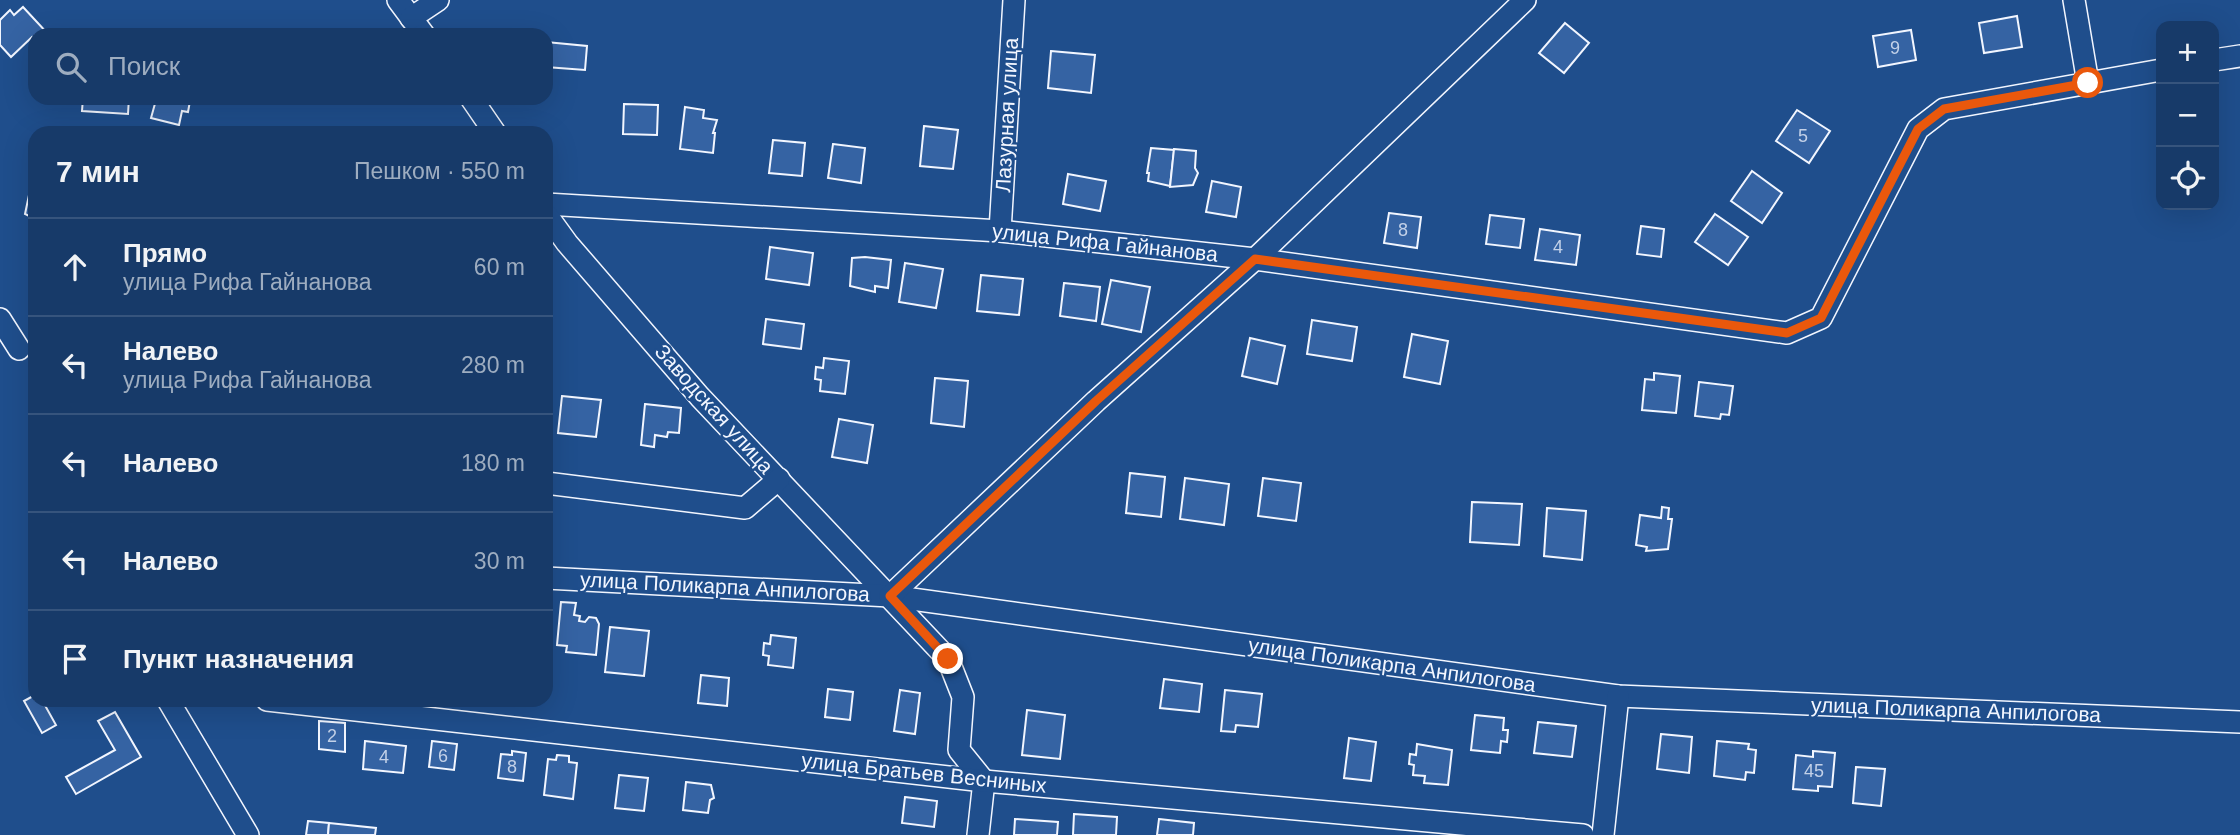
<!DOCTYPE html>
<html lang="ru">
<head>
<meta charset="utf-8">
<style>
  :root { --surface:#173a69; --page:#244571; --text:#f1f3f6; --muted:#9eadc0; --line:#36547d }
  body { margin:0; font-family:Arial,sans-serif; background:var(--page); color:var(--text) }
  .controls { position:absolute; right:21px; top:21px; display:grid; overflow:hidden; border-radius:14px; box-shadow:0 7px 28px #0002 }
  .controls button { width:63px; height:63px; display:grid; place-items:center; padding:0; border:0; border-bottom:2px solid var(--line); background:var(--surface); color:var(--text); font:35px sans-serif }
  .stop { position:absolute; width:21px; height:21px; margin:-16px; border:5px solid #ea580c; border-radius:50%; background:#fff }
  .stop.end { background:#ea580c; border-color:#fff; box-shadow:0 2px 7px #0008 }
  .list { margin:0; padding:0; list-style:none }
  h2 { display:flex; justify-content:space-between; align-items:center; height:91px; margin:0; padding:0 28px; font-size:30px }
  h2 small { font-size:23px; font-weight:400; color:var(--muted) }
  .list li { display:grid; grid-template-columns:46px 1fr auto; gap:21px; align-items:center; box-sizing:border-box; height:98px; padding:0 28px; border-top:2px solid var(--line) }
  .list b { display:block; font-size:26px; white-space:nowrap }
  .list p { margin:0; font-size:23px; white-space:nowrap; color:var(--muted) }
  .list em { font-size:23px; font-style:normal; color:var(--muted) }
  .icon { flex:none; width:38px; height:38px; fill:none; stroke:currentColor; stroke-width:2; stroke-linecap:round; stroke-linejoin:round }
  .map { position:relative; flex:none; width:2240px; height:835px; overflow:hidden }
  .search { position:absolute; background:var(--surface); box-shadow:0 7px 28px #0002; left:28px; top:28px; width:525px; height:77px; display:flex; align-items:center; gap:18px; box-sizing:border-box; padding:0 24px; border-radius:21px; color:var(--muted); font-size:26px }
  .panel { position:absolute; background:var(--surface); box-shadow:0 7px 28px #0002; left:28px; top:126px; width:525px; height:581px; border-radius:21px }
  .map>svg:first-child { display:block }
  .building { fill:#3563a3; stroke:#f2f6ff; stroke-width:2 }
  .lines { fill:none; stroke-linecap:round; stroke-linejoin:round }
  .minor-casing { stroke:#f2f6ff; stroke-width:24 }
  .minor { stroke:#1f4e8c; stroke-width:21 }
  .route { stroke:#ea580c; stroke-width:9 }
  .labels { text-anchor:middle; stroke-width:5; stroke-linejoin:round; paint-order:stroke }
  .number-label { font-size:18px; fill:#c3d1e8 }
  .street-label { font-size:21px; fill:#f2f6ff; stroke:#1f4e8c }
</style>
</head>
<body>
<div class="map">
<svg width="2240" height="835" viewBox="0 0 2240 835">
  <rect width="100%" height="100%" fill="#1f4e8c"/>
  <g class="building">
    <polygon points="23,7 49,35 35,35 35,41 32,37 11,57 0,45 0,20 10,10 14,15"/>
    <polygon points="2017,16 2022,47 1984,53 1979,23"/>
    <polygon points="1565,23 1589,43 1564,73 1539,53"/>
    <polygon points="1911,30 1916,60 1878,67 1873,36"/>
    <polygon points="546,42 587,46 585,70 546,67"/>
    <polygon points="1051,51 1095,55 1091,93 1048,88"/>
    <polygon points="83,98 129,98 128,114 82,111"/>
    <polygon points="185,98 190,101 188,112 182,111 179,125 151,118 156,100 152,98"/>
    <polygon points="624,104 658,105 657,135 623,134"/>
    <polygon points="685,107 704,110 703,118 717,120 713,133 715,133 713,153 680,149"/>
    <polygon points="1797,110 1830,131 1809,163 1776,141"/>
    <polygon points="924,126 958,130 953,169 920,166"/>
    <polygon points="773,140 805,143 802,176 769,173"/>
    <polygon points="833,144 865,148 861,183 828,178"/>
    <polygon points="1151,148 1174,150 1170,186 1148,181 1149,173 1147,173"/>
    <polygon points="1174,149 1196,151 1195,168 1198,173 1193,185 1170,187"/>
    <polygon points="1752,171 1782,193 1762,223 1731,201"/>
    <polygon points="1068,174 1106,181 1100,211 1063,204"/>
    <polygon points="1212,181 1241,187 1236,217 1206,212"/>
    <polygon points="29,195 35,195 35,219 25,214"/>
    <polygon points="1389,213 1421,217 1417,248 1384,243"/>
    <polygon points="1715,214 1748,237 1728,265 1695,242"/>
    <polygon points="1490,215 1524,219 1520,248 1486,244"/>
    <polygon points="1641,226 1664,229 1661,257 1637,254"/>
    <polygon points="1540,229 1580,235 1576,265 1535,260"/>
    <polygon points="770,247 813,253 809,285 766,279"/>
    <polygon points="865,257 891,260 888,288 875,286 875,292 850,286 852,258"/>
    <polygon points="905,263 943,269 936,308 899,302"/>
    <polygon points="981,275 1023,279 1019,315 977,311"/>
    <polygon points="1111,280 1150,287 1141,332 1102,324"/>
    <polygon points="1064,283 1100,287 1096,321 1060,316"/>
    <polygon points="766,319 804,324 801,349 763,344"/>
    <polygon points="1312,320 1357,327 1352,361 1307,354"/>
    <polygon points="1412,334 1448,341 1440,384 1404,377"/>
    <polygon points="1250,338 1285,346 1277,384 1242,376"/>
    <polygon points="824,358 849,361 845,394 820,391 821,380 815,379 816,367 823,368"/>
    <polygon points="1654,373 1680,376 1676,413 1642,410 1645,379 1654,380"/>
    <polygon points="935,378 968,381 964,427 931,423"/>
    <polygon points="1699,382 1733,386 1729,415 1721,414 1720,419 1695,416"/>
    <polygon points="562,396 601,400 596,437 558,433"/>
    <polygon points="645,404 681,408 679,433 668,432 667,437 655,435 654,447 641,445"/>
    <polygon points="839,419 873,425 867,463 832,457"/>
    <polygon points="1130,473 1165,477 1161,517 1126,513"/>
    <polygon points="1185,478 1229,484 1224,525 1180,519"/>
    <polygon points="1263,478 1301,483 1296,521 1258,516"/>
    <polygon points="1472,502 1522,504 1519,545 1470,542"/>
    <polygon points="1662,507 1669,508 1668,519 1672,519 1668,549 1646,551 1647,547 1636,545 1640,515 1661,518"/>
    <polygon points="1547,508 1586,511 1582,560 1544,556"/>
    <polygon points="561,602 576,603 574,615 580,616 579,621 585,622 589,617 596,618 599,624 596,655 566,652 567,646 557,645"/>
    <polygon points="610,627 649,631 644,676 605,672"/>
    <polygon points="771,635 796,638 793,668 768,665 769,656 763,655 764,643 770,644"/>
    <polygon points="701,675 729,678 727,706 698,703"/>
    <polygon points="1164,679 1202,684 1199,712 1160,708"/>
    <polygon points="828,689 853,692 850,720 825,717"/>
    <polygon points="900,690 920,693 915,734 894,731"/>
    <polygon points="1225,690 1262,694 1258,727 1236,725 1235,732 1221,731"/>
    <polygon points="35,695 35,700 42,700 56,725 42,733 24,701"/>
    <polygon points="1027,710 1065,715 1060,759 1022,755"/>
    <polygon points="115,712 141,757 76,794 66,777 115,750 98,721"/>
    <polygon points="1475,715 1504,718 1503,730 1508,730 1507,742 1501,741 1500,753 1471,750"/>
    <polygon points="319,721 345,723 345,752 319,749"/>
    <polygon points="1538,722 1576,726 1572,757 1534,753"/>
    <polygon points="1661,734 1692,737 1689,773 1657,769"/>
    <polygon points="1349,738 1376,742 1371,781 1344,778"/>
    <polygon points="365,741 406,746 403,773 363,769"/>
    <polygon points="432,741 457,744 454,770 429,767"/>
    <polygon points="1717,741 1749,744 1748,749 1756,750 1754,773 1746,772 1745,780 1714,776"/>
    <polygon points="1417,744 1452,750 1448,785 1424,783 1425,776 1413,775 1414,765 1409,764 1410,754 1416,755"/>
    <polygon points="512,751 526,753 523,781 498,778 501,754 512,755"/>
    <polygon points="1813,751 1835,753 1832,787 1818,786 1818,791 1793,789 1796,755 1813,757"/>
    <polygon points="557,755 569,756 569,762 577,763 573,799 544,795 548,759 556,760"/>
    <polygon points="1856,767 1885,769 1881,806 1853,803"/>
    <polygon points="619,775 648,778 644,811 615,808"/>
    <polygon points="686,782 711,785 714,798 710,800 708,813 683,810"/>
    <polygon points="905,797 937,801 934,827 902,823"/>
    <polygon points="1074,814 1117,817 1116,835 1073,835"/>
    <polygon points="1015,819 1058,822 1057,835 1014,835"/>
    <polygon points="1159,819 1194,823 1193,835 1157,835"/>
    <polygon points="308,821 329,823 328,835 306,835"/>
    <polygon points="329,823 376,828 375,835 328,835"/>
  </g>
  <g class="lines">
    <defs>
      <g id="minor">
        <polyline points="398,0 424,35"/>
        <polyline points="2074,0 2088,83"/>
        <polyline points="411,18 438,0"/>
        <polyline points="2214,60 2240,56"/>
        <polyline points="471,98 495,133"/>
        <polyline points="546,204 1000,231 1255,259 1787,333 1821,318 1918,129 1944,109 2161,70"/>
        <polyline points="546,214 567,243 700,397 948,659 963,697 959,750 984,781 978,835"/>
        <polyline points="1000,231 1014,0"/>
        <polyline points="0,319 19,349"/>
        <polyline points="546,483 745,508 779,479"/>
        <polyline points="546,578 890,596 1618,696 2240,722"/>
        <polyline points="890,596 1096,401 1255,259 1525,0"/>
        <polyline points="168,700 248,835"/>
        <polyline points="267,700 984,781 1583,835"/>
        <polyline points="1603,835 1618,696"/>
      </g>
    </defs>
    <use href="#minor" class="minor-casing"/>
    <use href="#minor" class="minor"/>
  </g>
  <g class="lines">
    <polyline class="route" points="948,659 890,596 1096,401 1255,259 1787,333 1821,318 1918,129 1944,109 2088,83"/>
  </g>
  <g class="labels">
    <g class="number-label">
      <text x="1895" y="54">9</text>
      <text x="1803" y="142">5</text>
      <text x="1403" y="236">8</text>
      <text x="1558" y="253">4</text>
      <text x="332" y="742">2</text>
      <text x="443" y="762">6</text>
      <text x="384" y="763">4</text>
      <text x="512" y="773">8</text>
      <text x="1814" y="777">45</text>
    </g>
    <g class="street-label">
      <text transform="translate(1007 115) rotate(-87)" y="7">Лазурная улица</text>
      <text transform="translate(1105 243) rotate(6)" y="7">улица Рифа Гайнанова</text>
      <text transform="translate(714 409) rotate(48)" y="7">Заводская улица</text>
      <text transform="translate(725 587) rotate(3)" y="7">улица Поликарпа Анпилогова</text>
      <text transform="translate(1392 665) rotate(8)" y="7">улица Поликарпа Анпилогова</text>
      <text transform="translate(1956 710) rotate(2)" y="7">улица Поликарпа Анпилогова</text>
      <text transform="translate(924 773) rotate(6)" y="7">улица Братьев Весниных</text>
    </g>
  </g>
</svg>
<div class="controls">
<button>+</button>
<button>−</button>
<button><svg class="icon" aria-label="locate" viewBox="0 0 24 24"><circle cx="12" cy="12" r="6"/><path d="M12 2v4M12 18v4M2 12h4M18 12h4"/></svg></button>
</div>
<div class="stop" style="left:2088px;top:83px"></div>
<div class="stop end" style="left:948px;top:659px"></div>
<div class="search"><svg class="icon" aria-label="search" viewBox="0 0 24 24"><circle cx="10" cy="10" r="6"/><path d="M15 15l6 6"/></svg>Поиск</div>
<section class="panel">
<h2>7 мин<small>Пешком · 550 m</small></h2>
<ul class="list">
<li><svg class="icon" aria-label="ahead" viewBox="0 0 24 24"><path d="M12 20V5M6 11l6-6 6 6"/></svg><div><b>Прямо</b><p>улица Рифа Гайнанова</p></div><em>60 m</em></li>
<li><svg class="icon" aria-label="left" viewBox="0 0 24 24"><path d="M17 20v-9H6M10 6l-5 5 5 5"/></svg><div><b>Налево</b><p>улица Рифа Гайнанова</p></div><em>280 m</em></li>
<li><svg class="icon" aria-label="left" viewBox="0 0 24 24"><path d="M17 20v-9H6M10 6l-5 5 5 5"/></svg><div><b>Налево</b></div><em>180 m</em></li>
<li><svg class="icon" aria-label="left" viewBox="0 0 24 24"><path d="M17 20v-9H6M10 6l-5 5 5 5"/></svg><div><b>Налево</b></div><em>30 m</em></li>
<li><svg class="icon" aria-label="arrive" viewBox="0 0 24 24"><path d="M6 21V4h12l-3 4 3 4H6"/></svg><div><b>Пункт назначения</b></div></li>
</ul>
</section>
</div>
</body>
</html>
